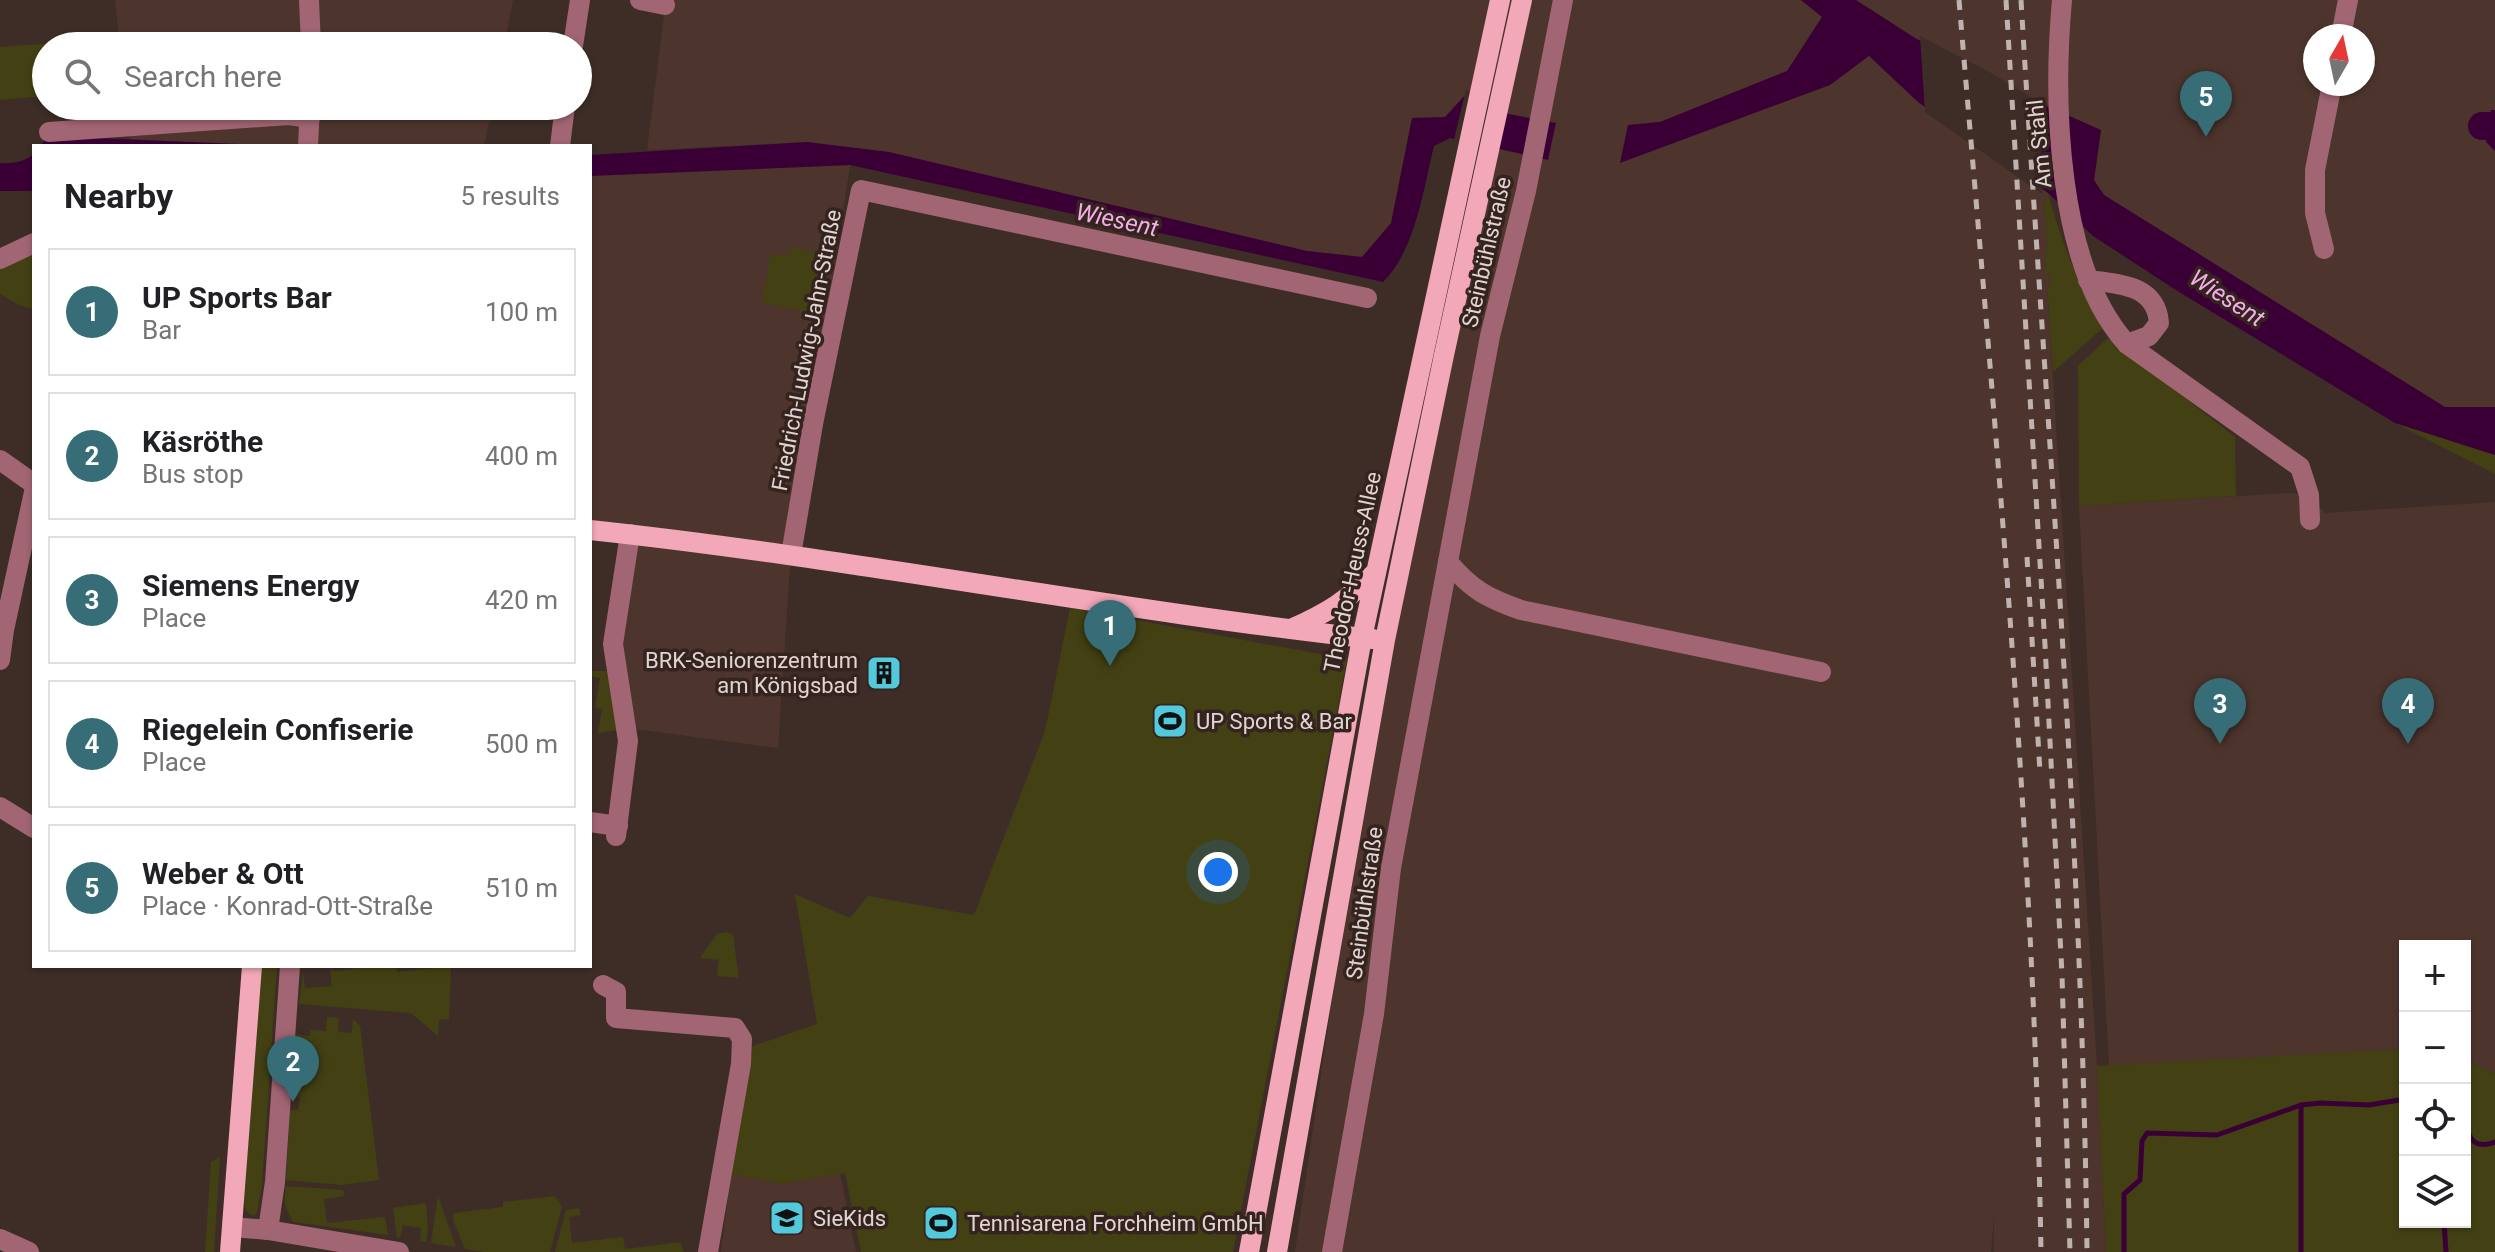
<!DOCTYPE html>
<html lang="en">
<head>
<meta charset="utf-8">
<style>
  :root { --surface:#fff; --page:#f2f2f2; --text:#202124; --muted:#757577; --line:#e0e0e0; --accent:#376d77 }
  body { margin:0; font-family:Roboto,sans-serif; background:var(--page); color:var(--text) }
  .controls { position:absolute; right:24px; bottom:24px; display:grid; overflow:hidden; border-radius:0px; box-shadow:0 2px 6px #0004 }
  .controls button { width:72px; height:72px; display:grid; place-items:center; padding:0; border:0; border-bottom:2px solid var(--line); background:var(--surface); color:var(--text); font:40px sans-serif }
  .compass { position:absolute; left:2303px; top:24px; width:72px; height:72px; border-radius:50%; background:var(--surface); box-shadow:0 2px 6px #0004; rotate:9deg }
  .you { position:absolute; left:1218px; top:872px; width:28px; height:28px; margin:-20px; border:6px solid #fff; border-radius:50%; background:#1a73e8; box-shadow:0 0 0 12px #1a73e833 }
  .badge { display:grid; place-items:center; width:52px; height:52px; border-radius:50%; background:var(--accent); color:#fff; font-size:26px; font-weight:700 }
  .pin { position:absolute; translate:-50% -66px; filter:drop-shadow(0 2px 4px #0008) }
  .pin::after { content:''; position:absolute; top:42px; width:28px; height:24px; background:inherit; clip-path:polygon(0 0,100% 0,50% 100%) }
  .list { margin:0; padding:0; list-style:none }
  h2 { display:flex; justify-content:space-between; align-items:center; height:104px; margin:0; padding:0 32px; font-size:34px }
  h2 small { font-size:26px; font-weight:400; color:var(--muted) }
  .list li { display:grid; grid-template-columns:52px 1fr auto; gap:24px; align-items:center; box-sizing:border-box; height:128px; margin:0 16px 16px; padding:0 16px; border:2px solid var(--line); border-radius:0px }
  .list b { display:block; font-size:30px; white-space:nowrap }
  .list p { margin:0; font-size:26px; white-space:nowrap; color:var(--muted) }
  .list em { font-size:26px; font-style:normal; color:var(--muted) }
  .icon { flex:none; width:44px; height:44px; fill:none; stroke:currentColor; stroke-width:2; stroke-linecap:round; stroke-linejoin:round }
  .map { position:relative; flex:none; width:2495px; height:1252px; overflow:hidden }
  .search { position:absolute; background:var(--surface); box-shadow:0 2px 6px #0004; left:32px; top:32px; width:560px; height:88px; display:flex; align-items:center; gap:20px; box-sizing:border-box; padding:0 28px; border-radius:44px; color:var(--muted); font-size:30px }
  .panel { position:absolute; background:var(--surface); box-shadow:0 2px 6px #0004; left:32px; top:144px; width:560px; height:824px; border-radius:0px }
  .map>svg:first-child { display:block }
  .built { fill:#4d352d; fill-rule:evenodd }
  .green { fill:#434113 }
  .water { fill:#3a0036 }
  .pier { fill:#3e2d27 }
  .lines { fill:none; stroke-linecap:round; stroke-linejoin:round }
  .stream { stroke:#3a0036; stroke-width:5 }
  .river { stroke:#3a0036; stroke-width:28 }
  .minor { stroke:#a16573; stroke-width:20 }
  .major { stroke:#f2a8b8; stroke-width:20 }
  .rail { stroke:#c0b3af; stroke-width:5; stroke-dasharray:10 10; stroke-linecap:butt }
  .labels { text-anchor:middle; stroke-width:7; stroke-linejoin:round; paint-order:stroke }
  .street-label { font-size:22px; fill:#e1d5d1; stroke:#34231e }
  .poi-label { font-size:22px; fill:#e1d5d1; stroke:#34231e; text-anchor:start }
  .water-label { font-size:24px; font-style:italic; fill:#f5adeb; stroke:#34231e }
</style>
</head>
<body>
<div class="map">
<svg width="2495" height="1252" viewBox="0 0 2495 1252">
  <rect width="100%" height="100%" fill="#3e2d27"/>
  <g class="built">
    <polygon points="115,0 513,0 504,46 120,46"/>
    <polygon points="666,0 1801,0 1822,17 1787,71 1660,122 1628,125 1620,162 1830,85 1869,55 1918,102 2048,193 2044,203 2047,234 2045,273 2049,273 2051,286 2047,287 2097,1066 2106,1252 1994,1252 1994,1217 1991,1252 1295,1252 1385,640 1481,146 1445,117 1412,118 1391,223 1363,257 1307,251 889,152 807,142 647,150"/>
    <path d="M 1856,0 L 2495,0 L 2495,110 L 2492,110 L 2486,142 L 2495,151 L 2495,407 L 2445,407 L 2104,195 L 2094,181 L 2101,130 L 2042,104 L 1915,38 ZM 2315,36 L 2363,36 L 2363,84 L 2315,84 Z"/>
    <polygon points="126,106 492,106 484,146 285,146 130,140"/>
    <polygon points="850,165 791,550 778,748 628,728 617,646 637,531 590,527 590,176"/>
    <polygon points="2289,493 2309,495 2325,513 2495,502 2495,1074 2465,1060 2465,946 2405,946 2405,1049 2109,1066 2079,506"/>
    <polygon points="840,1173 856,1252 721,1252 731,1174 781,1184"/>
  </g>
  <g class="green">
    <polygon points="110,39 110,46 46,46 46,96 0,100 0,47"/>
    <path d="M 2048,193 C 2061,242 2078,284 2104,327 L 2053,372 L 2047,286 L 2051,285 L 2049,274 L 2045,274 L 2047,234 L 2044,203 Z"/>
    <polygon points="791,247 822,253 811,312 762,303 770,256 789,254"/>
    <polygon points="34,253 34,309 19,305 0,294 0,268"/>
    <polygon points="2108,338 2235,437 2236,496 2079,506 2078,366"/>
    <polygon points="2395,423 2495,455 2495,474"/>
    <polygon points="1070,608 1347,659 1233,1252 861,1252 845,1173 781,1184 729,1174 753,1046 817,1024 795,894 850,918 868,896 974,915 1045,731"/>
    <polygon points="590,671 608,671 618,730 598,733 602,709 595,708 600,678 590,676"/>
    <polygon points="727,932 733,935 739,978 717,976 719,960 700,958 717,934"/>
    <polygon points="261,966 277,966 262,1184 257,1213 253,1216 246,1211 244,1201"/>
    <polygon points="374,966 396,966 397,972 451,966 449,1019 439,1020 438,1036 411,1013 299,1004 303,971 305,988 332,986 330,968 335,971"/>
    <polygon points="327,1017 339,1018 338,1032 352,1033 353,1019 360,1026 379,1180 342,1185 286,1180 290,1110 298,1110 300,1098 291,1096 295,1034 310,1036 310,1030 326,1031"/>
    <polygon points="2405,1049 2405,1222 2465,1222 2465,1060 2495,1074 2495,1252 2106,1252 2097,1066"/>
    <polygon points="220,1157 214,1252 205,1252 211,1162"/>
    <polygon points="285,1186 343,1190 345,1196 324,1199 327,1223 385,1217 388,1235 293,1222 285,1206"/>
    <polygon points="438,1196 456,1247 431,1243"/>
    <polygon points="555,1196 562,1207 550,1252 485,1252 465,1249 453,1220 454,1213 503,1207 503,1202"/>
    <polygon points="426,1203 428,1229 426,1242 420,1241 421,1228 403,1225 400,1237 397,1237 393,1208"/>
    <polygon points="579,1208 581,1215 569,1217 572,1243 623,1237 625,1249 680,1242 684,1252 555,1252 566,1210"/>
  </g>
  <g class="water">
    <polygon points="1801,0 1856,0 1915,38 2042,104 2101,130 2094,180 2104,195 2445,407 2495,407 2495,455 2395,423 2179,292 2093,236 2048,193 1918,102 1869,56 1830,85 1620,163 1628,125 1660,122 1787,71 1822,17"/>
    <path d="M 1467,93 L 1488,110 L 1556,123 L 1548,160 L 1450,138 L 1434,146 C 1423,190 1416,249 1383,282 L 850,165 L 590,176 L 590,155 L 807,142 L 889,152 L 1307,251 L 1362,257 L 1391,223 L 1412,118 L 1445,117 Z"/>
    <polygon points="2491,110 2495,110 2495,151 2486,142"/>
    <polygon points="48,136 285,146 40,146"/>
    <path d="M 34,153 L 34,191 L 0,191 L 0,163 C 11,164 27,162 34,153 Z"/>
  </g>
  <g class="pier">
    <polygon points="1920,36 1995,75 2042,104 2042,194 1925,112"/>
    <polygon points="1466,89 1490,106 1480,150 1453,144"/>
  </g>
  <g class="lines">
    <g class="stream">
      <polyline points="2301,1105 2301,1252"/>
      <path d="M 2465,1122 C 2469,1141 2476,1149 2495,1142"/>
      <polyline points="2444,1222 2446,1252"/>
      <polyline points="2124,1252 2124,1194 2140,1180 2142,1141 2147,1133 2217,1135 2301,1105 2320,1103 2369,1105 2405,1099"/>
    </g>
    <polyline class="river" points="2482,126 2495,126"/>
    <g class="minor">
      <polyline points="309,0 311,46"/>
      <polyline points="640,0 665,5"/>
      <path d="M 2062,0 C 2053,100 2056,266 2127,344 L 2300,467 L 2309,495 L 2310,520"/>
      <polyline points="2341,36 2348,0"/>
      <polyline points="573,46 580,0"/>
      <polyline points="49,132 289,115 310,118"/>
      <polyline points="308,146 310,106"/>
      <polyline points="560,146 565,106"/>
      <polyline points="2324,249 2315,213 2315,170 2332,84"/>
      <polyline points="0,259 34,243"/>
      <path d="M 2088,280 C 2120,284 2156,285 2159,323 L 2149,336 L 2127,344"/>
      <polyline points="0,460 34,484"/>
      <polyline points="791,555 813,424 861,190 1367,298"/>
      <path d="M 1448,562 C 1472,590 1487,598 1521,610 L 1821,672"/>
      <polyline points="0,660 4,630 34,492"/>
      <polyline points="0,807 34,828"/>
      <polyline points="590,822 618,826"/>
      <polyline points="616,836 628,741 613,644 630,534"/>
      <polyline points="603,985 616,992 616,1018 735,1028 742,1039 741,1064 708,1252"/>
      <polyline points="232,1227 268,1230 399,1252"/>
      <polyline points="268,1230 275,1182 290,966"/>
      <polyline points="0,1239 29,1252"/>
      <polyline points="1332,1252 1374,1014 1391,868 1490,336 1526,191 1563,0"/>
    </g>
    <g class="major">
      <path d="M 590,530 C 852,558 1111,610 1373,639"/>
      <path d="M 1291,629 C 1329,612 1346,601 1376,572"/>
      <polyline points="230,1252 252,966"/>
      <polyline points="1249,1252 1362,638 1500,0"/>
      <polyline points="1277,1252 1385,640 1444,355 1522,0"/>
    </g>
    <g class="rail">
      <path d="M 1959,0 C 1994,417 2034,833 2041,1252"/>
      <polyline points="2006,0 2045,645 2062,975 2070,1252"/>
      <path d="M 2021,0 C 2046,417 2082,834 2087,1252"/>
      <polyline points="2027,557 2040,772"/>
    </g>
  </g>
  <defs>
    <symbol id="building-square" viewBox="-11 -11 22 22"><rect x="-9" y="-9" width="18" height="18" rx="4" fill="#53cadc" stroke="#34231e"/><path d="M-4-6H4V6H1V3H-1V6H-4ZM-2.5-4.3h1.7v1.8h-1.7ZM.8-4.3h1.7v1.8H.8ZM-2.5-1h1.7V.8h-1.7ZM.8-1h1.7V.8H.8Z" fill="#111"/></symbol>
    <symbol id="stadium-square" viewBox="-11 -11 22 22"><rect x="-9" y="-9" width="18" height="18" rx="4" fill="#53cadc" stroke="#34231e"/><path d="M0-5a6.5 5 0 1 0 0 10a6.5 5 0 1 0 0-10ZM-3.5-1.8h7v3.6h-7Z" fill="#111"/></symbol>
    <symbol id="school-square" viewBox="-11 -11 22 22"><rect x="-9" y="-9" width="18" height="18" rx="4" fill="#53cadc" stroke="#34231e"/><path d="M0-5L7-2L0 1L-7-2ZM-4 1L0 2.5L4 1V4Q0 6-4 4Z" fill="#111"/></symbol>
  </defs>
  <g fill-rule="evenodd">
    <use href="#building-square" x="864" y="653" width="40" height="40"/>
    <use href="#stadium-square" x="1150" y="701" width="40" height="40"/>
    <use href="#school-square" x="767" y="1198" width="40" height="40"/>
    <use href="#stadium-square" x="921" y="1203" width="40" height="40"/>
  </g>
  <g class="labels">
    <g class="street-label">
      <text transform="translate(2039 144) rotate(-96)" y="8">Am Stahl</text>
      <text transform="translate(1486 252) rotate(-77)" y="8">Steinbühlstraße</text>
      <text transform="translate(806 350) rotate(-79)" y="8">Friedrich-Ludwig-Jahn-Straße</text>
      <text transform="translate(1352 572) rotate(-78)" y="8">Theodor-Heuss-Allee</text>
      <text transform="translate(1364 903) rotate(-82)" y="8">Steinbühlstraße</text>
    </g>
    <g class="poi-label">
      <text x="858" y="668" text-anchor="end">BRK-Seniorenzentrum<tspan x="858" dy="25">am Königsbad</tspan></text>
      <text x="1196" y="729">UP Sports &amp; Bar</text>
      <text x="813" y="1226">SieKids</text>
      <text x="967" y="1231">Tennisarena Forchheim GmbH</text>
    </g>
    <g class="water-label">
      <text transform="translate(1117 220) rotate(12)" y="8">Wiesent</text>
      <text transform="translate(2227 298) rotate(33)" y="8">Wiesent</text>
    </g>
  </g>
</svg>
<div class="controls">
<button>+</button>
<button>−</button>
<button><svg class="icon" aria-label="locate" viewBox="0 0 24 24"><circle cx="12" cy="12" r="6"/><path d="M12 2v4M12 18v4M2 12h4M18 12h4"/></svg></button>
<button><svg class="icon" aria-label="layers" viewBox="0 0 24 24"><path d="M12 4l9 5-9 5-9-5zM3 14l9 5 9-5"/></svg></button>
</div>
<svg class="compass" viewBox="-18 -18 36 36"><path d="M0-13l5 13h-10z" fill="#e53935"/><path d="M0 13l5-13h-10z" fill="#757577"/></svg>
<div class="you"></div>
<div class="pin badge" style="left:1110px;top:666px">1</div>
<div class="pin badge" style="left:293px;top:1102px">2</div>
<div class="pin badge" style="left:2220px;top:744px">3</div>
<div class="pin badge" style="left:2408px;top:744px">4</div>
<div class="pin badge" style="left:2206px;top:137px">5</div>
<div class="search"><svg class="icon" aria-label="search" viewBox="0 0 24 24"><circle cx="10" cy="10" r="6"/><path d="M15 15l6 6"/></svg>Search here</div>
<section class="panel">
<h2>Nearby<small>5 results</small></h2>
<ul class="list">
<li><span class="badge">1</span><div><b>UP Sports Bar</b><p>Bar</p></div><em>100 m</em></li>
<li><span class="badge">2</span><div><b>Käsröthe</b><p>Bus stop</p></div><em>400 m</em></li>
<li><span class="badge">3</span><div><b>Siemens Energy</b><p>Place</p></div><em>420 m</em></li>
<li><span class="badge">4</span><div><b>Riegelein Confiserie</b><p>Place</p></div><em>500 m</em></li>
<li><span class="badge">5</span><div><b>Weber &amp; Ott</b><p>Place · Konrad-Ott-Straße</p></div><em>510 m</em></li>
</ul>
</section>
</div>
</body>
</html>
